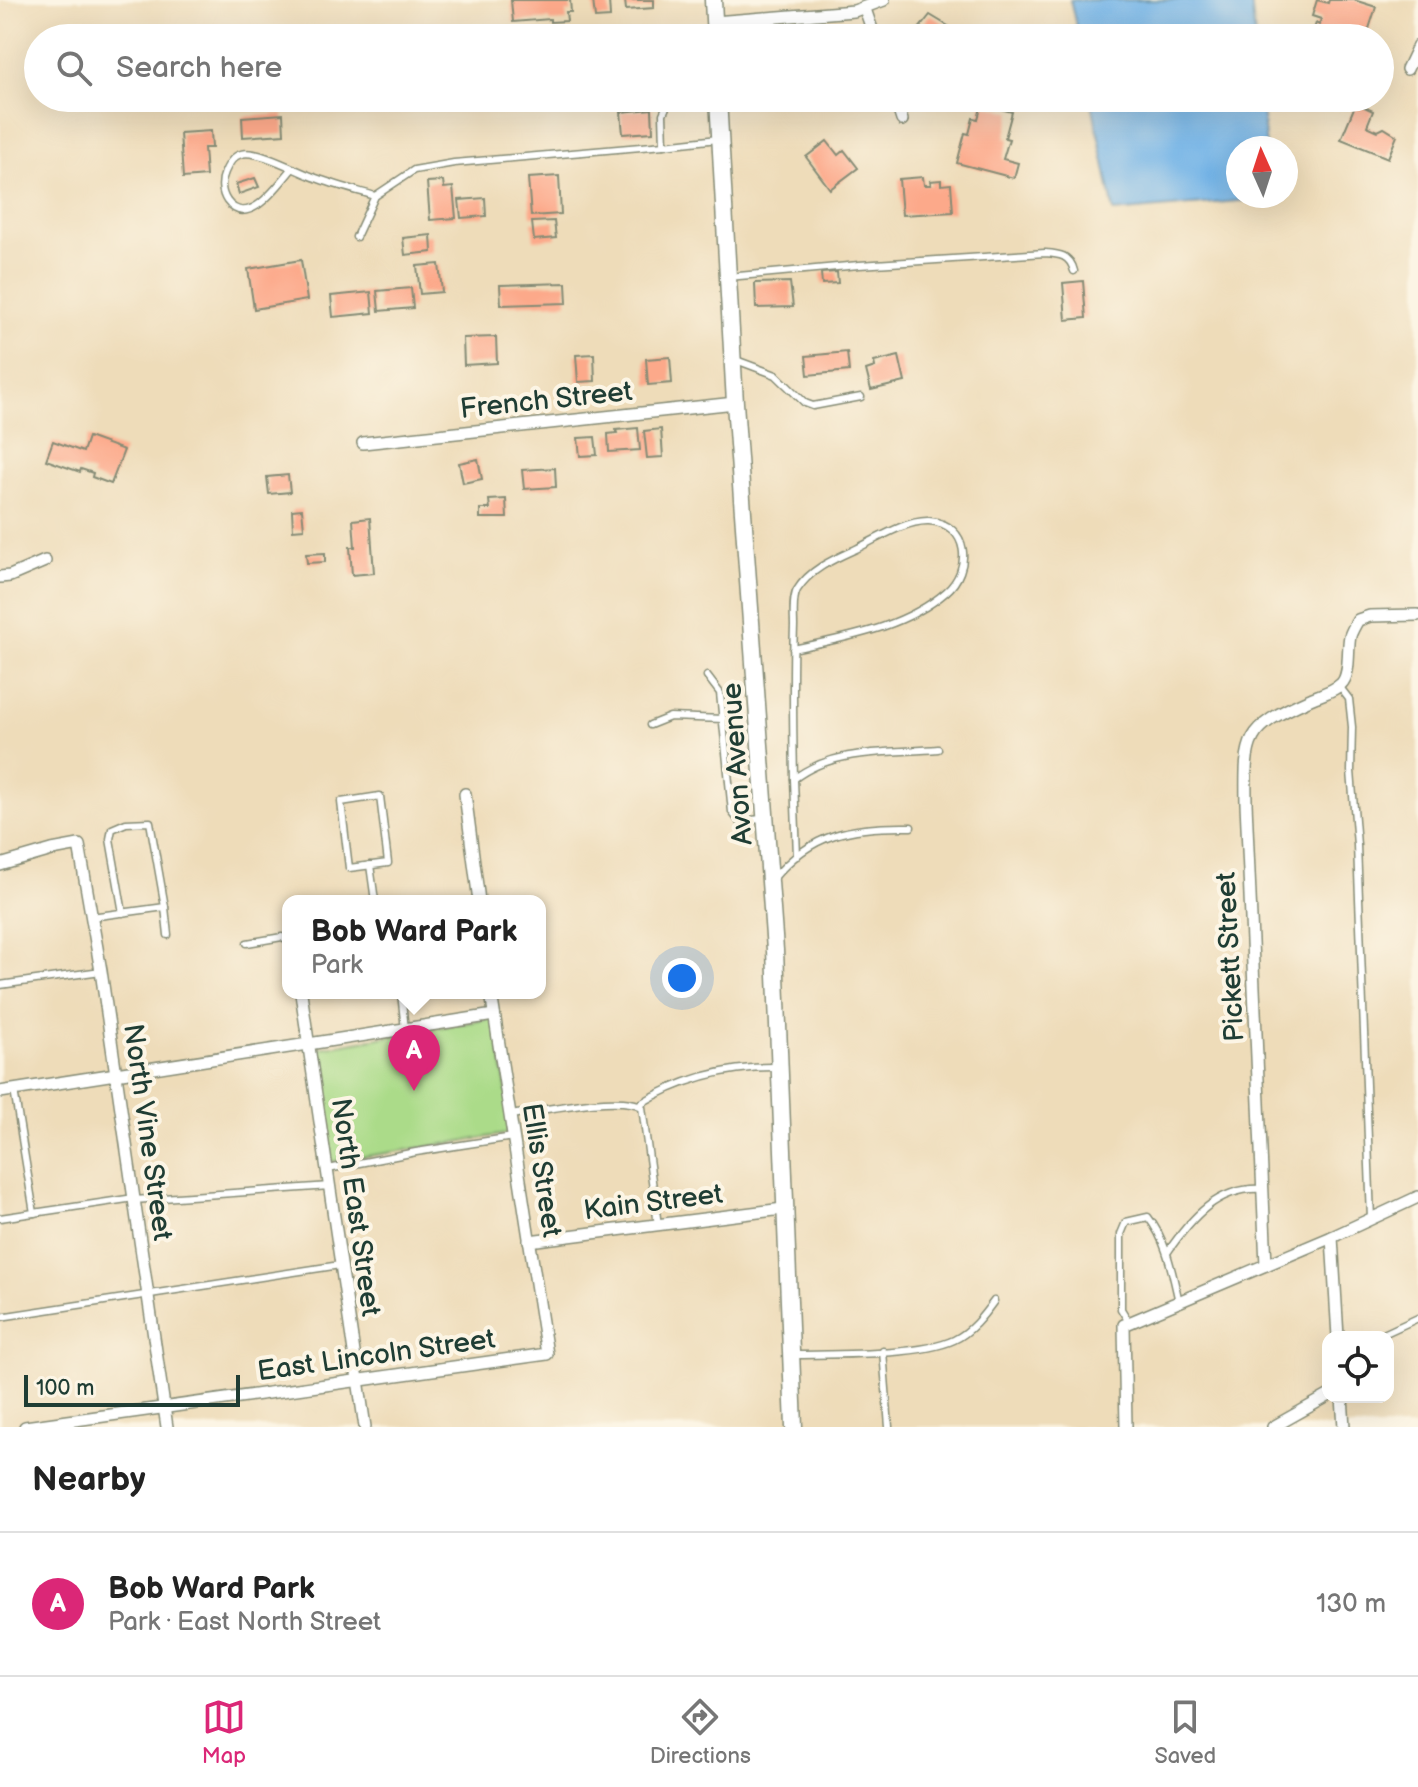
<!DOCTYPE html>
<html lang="en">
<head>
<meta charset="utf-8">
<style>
  :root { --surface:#fff; --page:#f2f2f2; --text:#222; --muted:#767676; --line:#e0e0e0; --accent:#db2777 }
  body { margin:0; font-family:"Balsamiq Sans",sans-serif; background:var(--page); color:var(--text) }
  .controls { position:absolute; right:24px; bottom:24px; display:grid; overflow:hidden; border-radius:16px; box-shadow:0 8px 32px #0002 }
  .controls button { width:72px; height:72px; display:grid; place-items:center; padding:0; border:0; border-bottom:2px solid var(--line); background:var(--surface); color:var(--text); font:40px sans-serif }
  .compass { position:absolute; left:1226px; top:136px; width:72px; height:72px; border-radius:50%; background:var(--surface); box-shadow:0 8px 32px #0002; rotate:357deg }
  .scale { position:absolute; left:24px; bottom:20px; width:216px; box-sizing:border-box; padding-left:8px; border:4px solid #1f3d34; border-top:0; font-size:22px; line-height:28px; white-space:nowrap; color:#1f3d34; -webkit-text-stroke:6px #fcf5e5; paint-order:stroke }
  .you { position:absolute; left:682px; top:978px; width:28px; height:28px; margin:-20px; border:6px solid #fff; border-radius:50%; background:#1a73e8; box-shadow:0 0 0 12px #1a73e833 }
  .badge { display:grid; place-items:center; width:52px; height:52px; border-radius:50%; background:var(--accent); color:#fff; font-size:26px; font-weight:700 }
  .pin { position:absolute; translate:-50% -66px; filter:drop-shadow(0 2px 4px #0008) }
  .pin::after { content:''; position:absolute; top:42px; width:28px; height:24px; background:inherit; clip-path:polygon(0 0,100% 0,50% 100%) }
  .popup { position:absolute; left:282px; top:895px; width:264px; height:104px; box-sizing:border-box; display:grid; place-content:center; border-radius:16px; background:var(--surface); filter:drop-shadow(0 2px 6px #0005); font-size:26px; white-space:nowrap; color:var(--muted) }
  .popup b { font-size:30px; color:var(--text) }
  .popup::after { content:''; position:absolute; left:50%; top:100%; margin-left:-16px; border:16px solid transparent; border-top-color:var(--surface) }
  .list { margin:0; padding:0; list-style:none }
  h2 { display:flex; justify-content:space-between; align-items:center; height:104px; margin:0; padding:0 32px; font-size:34px }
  h2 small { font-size:26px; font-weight:400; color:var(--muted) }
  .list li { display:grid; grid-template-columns:52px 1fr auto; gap:24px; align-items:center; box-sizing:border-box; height:144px; padding:0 32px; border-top:2px solid var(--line) }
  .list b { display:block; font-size:30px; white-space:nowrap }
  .list p { margin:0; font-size:26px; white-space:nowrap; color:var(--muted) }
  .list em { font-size:26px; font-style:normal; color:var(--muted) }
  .icon { flex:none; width:44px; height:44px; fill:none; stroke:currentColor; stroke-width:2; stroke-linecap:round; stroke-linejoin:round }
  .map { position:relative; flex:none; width:1418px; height:1427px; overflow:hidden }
  .search { position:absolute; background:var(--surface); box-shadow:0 8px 32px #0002; left:24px; right:24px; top:24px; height:88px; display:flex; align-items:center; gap:20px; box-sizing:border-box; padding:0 28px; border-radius:44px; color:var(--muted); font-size:30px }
  .sheet { height:248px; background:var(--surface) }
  nav { display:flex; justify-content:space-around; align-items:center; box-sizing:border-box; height:112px; border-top:2px solid var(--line); background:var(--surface); font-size:22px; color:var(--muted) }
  nav a { display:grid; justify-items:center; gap:4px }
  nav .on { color:var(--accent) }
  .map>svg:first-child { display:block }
  .green { fill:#abdb89; stroke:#658c5e; stroke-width:2 }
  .water { fill:#73b4e7; stroke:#49788e; stroke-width:2 }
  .building { fill:#fca98a }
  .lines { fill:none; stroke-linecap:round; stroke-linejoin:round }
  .lane-casing { stroke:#868c76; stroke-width:9 }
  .street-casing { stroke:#868c76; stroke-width:14 }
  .secondary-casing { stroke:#868c76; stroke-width:19 }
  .lane { stroke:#fff; stroke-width:6 }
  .street { stroke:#fff; stroke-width:11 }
  .secondary { stroke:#fff; stroke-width:16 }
  .labels { text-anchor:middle; stroke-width:8; stroke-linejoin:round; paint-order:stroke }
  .street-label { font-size:28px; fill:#1f3d34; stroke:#fcf5e5 }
</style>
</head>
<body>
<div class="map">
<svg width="1418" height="1427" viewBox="0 0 1418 1427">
  <rect width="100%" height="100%" fill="#fcf5e5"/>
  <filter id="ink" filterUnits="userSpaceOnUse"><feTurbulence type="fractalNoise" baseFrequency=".0125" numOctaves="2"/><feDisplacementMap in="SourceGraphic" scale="16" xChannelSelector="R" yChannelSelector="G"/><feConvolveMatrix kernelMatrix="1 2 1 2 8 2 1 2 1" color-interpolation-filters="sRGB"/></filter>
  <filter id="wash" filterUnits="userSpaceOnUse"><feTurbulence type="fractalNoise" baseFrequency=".006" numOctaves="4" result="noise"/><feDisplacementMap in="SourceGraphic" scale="32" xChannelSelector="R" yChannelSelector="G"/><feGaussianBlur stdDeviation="1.8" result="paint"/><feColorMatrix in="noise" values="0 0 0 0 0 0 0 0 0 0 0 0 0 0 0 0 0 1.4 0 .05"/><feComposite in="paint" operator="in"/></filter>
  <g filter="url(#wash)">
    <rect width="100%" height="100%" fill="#eedcb9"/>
    <polygon class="green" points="495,1018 513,1133 330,1162 315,1049"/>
    <g class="water">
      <polygon points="1070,0 1251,0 1255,38 1079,38"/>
      <polygon points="1091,98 1261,98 1266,148 1238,148 1238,196 1271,196 1271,198 1114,212"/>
    </g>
    <g id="blocks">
      <g class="building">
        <polygon points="511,0 570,0 571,12 566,12 567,21 550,22 550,19 513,22"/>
        <polygon points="593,0 609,0 610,17 595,18"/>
        <polygon points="625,0 654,0 654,8 626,10"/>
        <polygon points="1317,0 1328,3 1329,0 1354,0 1376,7 1366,38 1311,38 1316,23 1319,25 1321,19 1312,16"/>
        <polygon points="930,15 963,35 964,38 929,38 918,30"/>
        <polygon points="1356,103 1373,111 1367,126 1378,131 1384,128 1397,136 1388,158 1341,139"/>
        <polygon points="982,104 1012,112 1005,138 1009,139 1003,159 1018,163 1014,178 957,163 965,133 969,134 973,118 978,119"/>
        <polygon points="652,109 653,132 623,134 621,112"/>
        <polygon points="283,114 284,134 243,137 242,117"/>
        <polygon points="211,131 212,148 204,148 206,176 183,178 180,133"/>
        <polygon points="827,141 838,155 844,150 858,168 830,189 806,157"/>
        <polygon points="559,176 561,214 531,216 528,178"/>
        <polygon points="923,177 924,185 931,185 930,181 941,180 941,185 951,184 953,212 902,215 899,179"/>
        <polygon points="255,178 259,187 239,194 236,184"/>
        <polygon points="443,181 444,188 453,187 456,218 430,220 427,182"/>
        <polygon points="485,198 486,216 461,218 459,200"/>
        <polygon points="554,221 556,238 534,240 532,222"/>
        <polygon points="431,235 432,252 405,255 403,238"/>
        <polygon points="301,260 307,300 254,309 248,269"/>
        <polygon points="439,264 442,292 420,294 417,266"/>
        <polygon points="837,272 838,283 822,284 821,273"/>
        <polygon points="1083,281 1086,318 1066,320 1063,283"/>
        <polygon points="790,282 793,307 756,308 755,283"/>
        <polygon points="566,283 567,303 501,305 500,285"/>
        <polygon points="411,288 413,308 379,311 377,291"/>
        <polygon points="371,292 373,313 333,317 331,296"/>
        <polygon points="496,337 497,363 464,365 463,338"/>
        <polygon points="847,352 849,371 808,375 806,356"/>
        <polygon points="594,354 595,381 578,382 576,355"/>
        <polygon points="899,356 905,382 871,390 866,370 875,367 874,362"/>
        <polygon points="670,357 672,383 648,385 646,359"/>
        <polygon points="638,428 640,450 609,452 608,434 617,433 616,430"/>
        <polygon points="661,429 663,457 647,458 644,431"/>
        <polygon points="88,437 124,450 111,484 92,477 93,473 81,469 80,472 46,460 53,441 83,452"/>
        <polygon points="595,437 597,455 580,456 578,438"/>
        <polygon points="478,459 482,479 463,483 459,463"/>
        <polygon points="555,468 556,487 524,489 522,470"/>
        <polygon points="288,475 290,492 269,494 267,477"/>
        <polygon points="506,499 507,518 480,518 480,509 490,509 489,500"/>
        <polygon points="302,509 304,529 293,530 292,510"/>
        <polygon points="370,518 374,573 352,575 350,547 355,547 353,520"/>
        <polygon points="325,553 325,562 307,563 306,554"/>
      </g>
    </g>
  </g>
  <g filter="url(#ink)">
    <use href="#blocks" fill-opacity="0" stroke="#868c76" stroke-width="2"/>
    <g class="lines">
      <defs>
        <g id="lane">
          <polyline points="715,100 668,103 663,114 664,145 718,139"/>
          <path d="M 292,169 C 278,185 248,230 227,201 C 221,192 221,181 225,172 C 228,165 233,156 241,154 C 258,149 298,172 316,178 C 335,185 355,190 375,196"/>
          <polyline points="356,237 375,196 414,170 454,163 664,145"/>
          <path d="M 728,277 L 859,265 L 1045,253 C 1060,254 1070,255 1074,271"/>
          <polyline points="736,360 776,375 805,403 813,406 861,397"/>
          <path d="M 793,649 C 846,637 903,629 946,592 C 972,570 970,524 929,521 C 906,520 877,539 856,549 C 834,559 810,569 797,590 C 792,599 794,616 794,626 C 792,677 793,728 794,779"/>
          <polyline points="707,676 720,693 732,812 739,821 762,819"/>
          <polyline points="1339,686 1349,699 1352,727 1351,771 1357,845 1371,1219"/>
          <polyline points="650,725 670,717 723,719"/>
          <polygon points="380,796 388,863 349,868 341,802"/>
          <path d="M 797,856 L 794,779 C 833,748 891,753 938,749"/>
          <polyline points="370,865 375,901"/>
          <path d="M 773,879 C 812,832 853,826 911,827"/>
          <polyline points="165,907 168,935"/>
          <polyline points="91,917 165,907 150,822 126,823 112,829 110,839 123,913"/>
          <polyline points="247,943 282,937 288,940"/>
          <polyline points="0,985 101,971"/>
          <polyline points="401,993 405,1029"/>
          <polyline points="14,1090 34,1213"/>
          <path d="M 638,1105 C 682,1078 727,1066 779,1067"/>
          <path d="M 511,1115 C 539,1111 621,1093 642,1107 L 658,1225"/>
          <polyline points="328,1169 416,1152 513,1137"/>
          <polyline points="134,1200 330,1186"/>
          <polyline points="0,1218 134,1198"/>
          <path d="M 1167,1253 C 1191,1218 1218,1186 1263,1189"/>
          <polyline points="0,1317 340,1265"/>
          <path d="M 1129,1322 L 1121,1309 L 1121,1234 L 1126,1222 L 1148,1217 C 1167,1241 1172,1272 1179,1302"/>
          <polyline points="1377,1337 1418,1318"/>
          <polyline points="883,1351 889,1427"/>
          <path d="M 794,1355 C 834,1354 920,1356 954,1340 C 971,1332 983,1316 994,1301"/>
        </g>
        <g id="street">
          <polyline points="865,9 875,38"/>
          <polyline points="714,22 854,11 884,0"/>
          <polyline points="1407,69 1418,46"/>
          <polyline points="895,98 902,120"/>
          <polyline points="363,443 735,403"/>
          <polyline points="0,577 10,576 45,561"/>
          <polyline points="465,794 479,901"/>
          <polyline points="0,865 52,850 79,845 101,971 167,1427"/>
          <polyline points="301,993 365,1427"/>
          <polyline points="0,1092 494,1015"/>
          <polyline points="1332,1237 1338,1337"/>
          <polyline points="529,1241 783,1209"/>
          <path d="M 1266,1265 L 1246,803 C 1245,738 1245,728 1308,700 C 1318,695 1333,692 1341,684 C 1351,675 1347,649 1350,636 C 1352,630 1355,625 1358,620 L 1370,616 L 1418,615"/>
          <polyline points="1342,1397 1344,1427"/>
          <polyline points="25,1427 547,1354 491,993"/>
          <polyline points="1126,1427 1124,1325 1332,1237 1418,1197"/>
          <polyline points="1273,1427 1328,1396"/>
        </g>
        <g id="secondary">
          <polyline points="713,0 715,38"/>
          <polyline points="718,98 735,403 775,950 794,1427"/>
        </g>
      </defs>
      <use href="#lane" class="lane-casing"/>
      <use href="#street" class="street-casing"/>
      <use href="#secondary" class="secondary-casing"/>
      <use href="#lane" class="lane"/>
      <use href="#street" class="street"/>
      <use href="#secondary" class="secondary"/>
    </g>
  </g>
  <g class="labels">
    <g class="street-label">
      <text transform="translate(546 399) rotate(-6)" y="10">French Street</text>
      <text transform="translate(736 764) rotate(-94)" y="10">Avon Avenue</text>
      <text transform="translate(1229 957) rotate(-93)" y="10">Pickett Street</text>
      <text transform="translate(149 1132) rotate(82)" y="10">North Vine Street</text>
      <text transform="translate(543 1170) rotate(81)" y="10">Ellis Street</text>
      <text transform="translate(653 1201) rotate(-7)" y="10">Kain Street</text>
      <text transform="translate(357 1207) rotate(82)" y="10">North East Street</text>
      <text transform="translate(376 1354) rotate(-8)" y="10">East Lincoln Street</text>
    </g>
  </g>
</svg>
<div class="controls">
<button><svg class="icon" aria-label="locate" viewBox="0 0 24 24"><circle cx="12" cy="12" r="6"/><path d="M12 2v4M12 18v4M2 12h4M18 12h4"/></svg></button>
</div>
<svg class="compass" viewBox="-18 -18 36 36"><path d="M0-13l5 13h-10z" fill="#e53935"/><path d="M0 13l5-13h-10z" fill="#767676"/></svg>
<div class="scale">100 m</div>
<div class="you"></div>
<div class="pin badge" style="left:414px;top:1091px">A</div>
<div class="popup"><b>Bob Ward Park</b>Park</div>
<div class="search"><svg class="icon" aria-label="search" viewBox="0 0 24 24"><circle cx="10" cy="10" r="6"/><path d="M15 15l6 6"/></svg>Search here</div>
</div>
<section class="sheet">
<h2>Nearby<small></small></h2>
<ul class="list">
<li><span class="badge">A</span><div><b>Bob Ward Park</b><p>Park · East North Street</p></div><em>130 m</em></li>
</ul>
</section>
<nav>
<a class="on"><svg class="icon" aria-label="map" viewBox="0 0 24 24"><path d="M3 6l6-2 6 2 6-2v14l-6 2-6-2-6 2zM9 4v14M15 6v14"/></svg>Map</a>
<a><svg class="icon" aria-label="directions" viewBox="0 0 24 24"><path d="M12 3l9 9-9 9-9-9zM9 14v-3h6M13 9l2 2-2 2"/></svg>Directions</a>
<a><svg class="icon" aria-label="saved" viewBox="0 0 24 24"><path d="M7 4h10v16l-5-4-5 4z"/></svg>Saved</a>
</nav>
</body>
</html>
